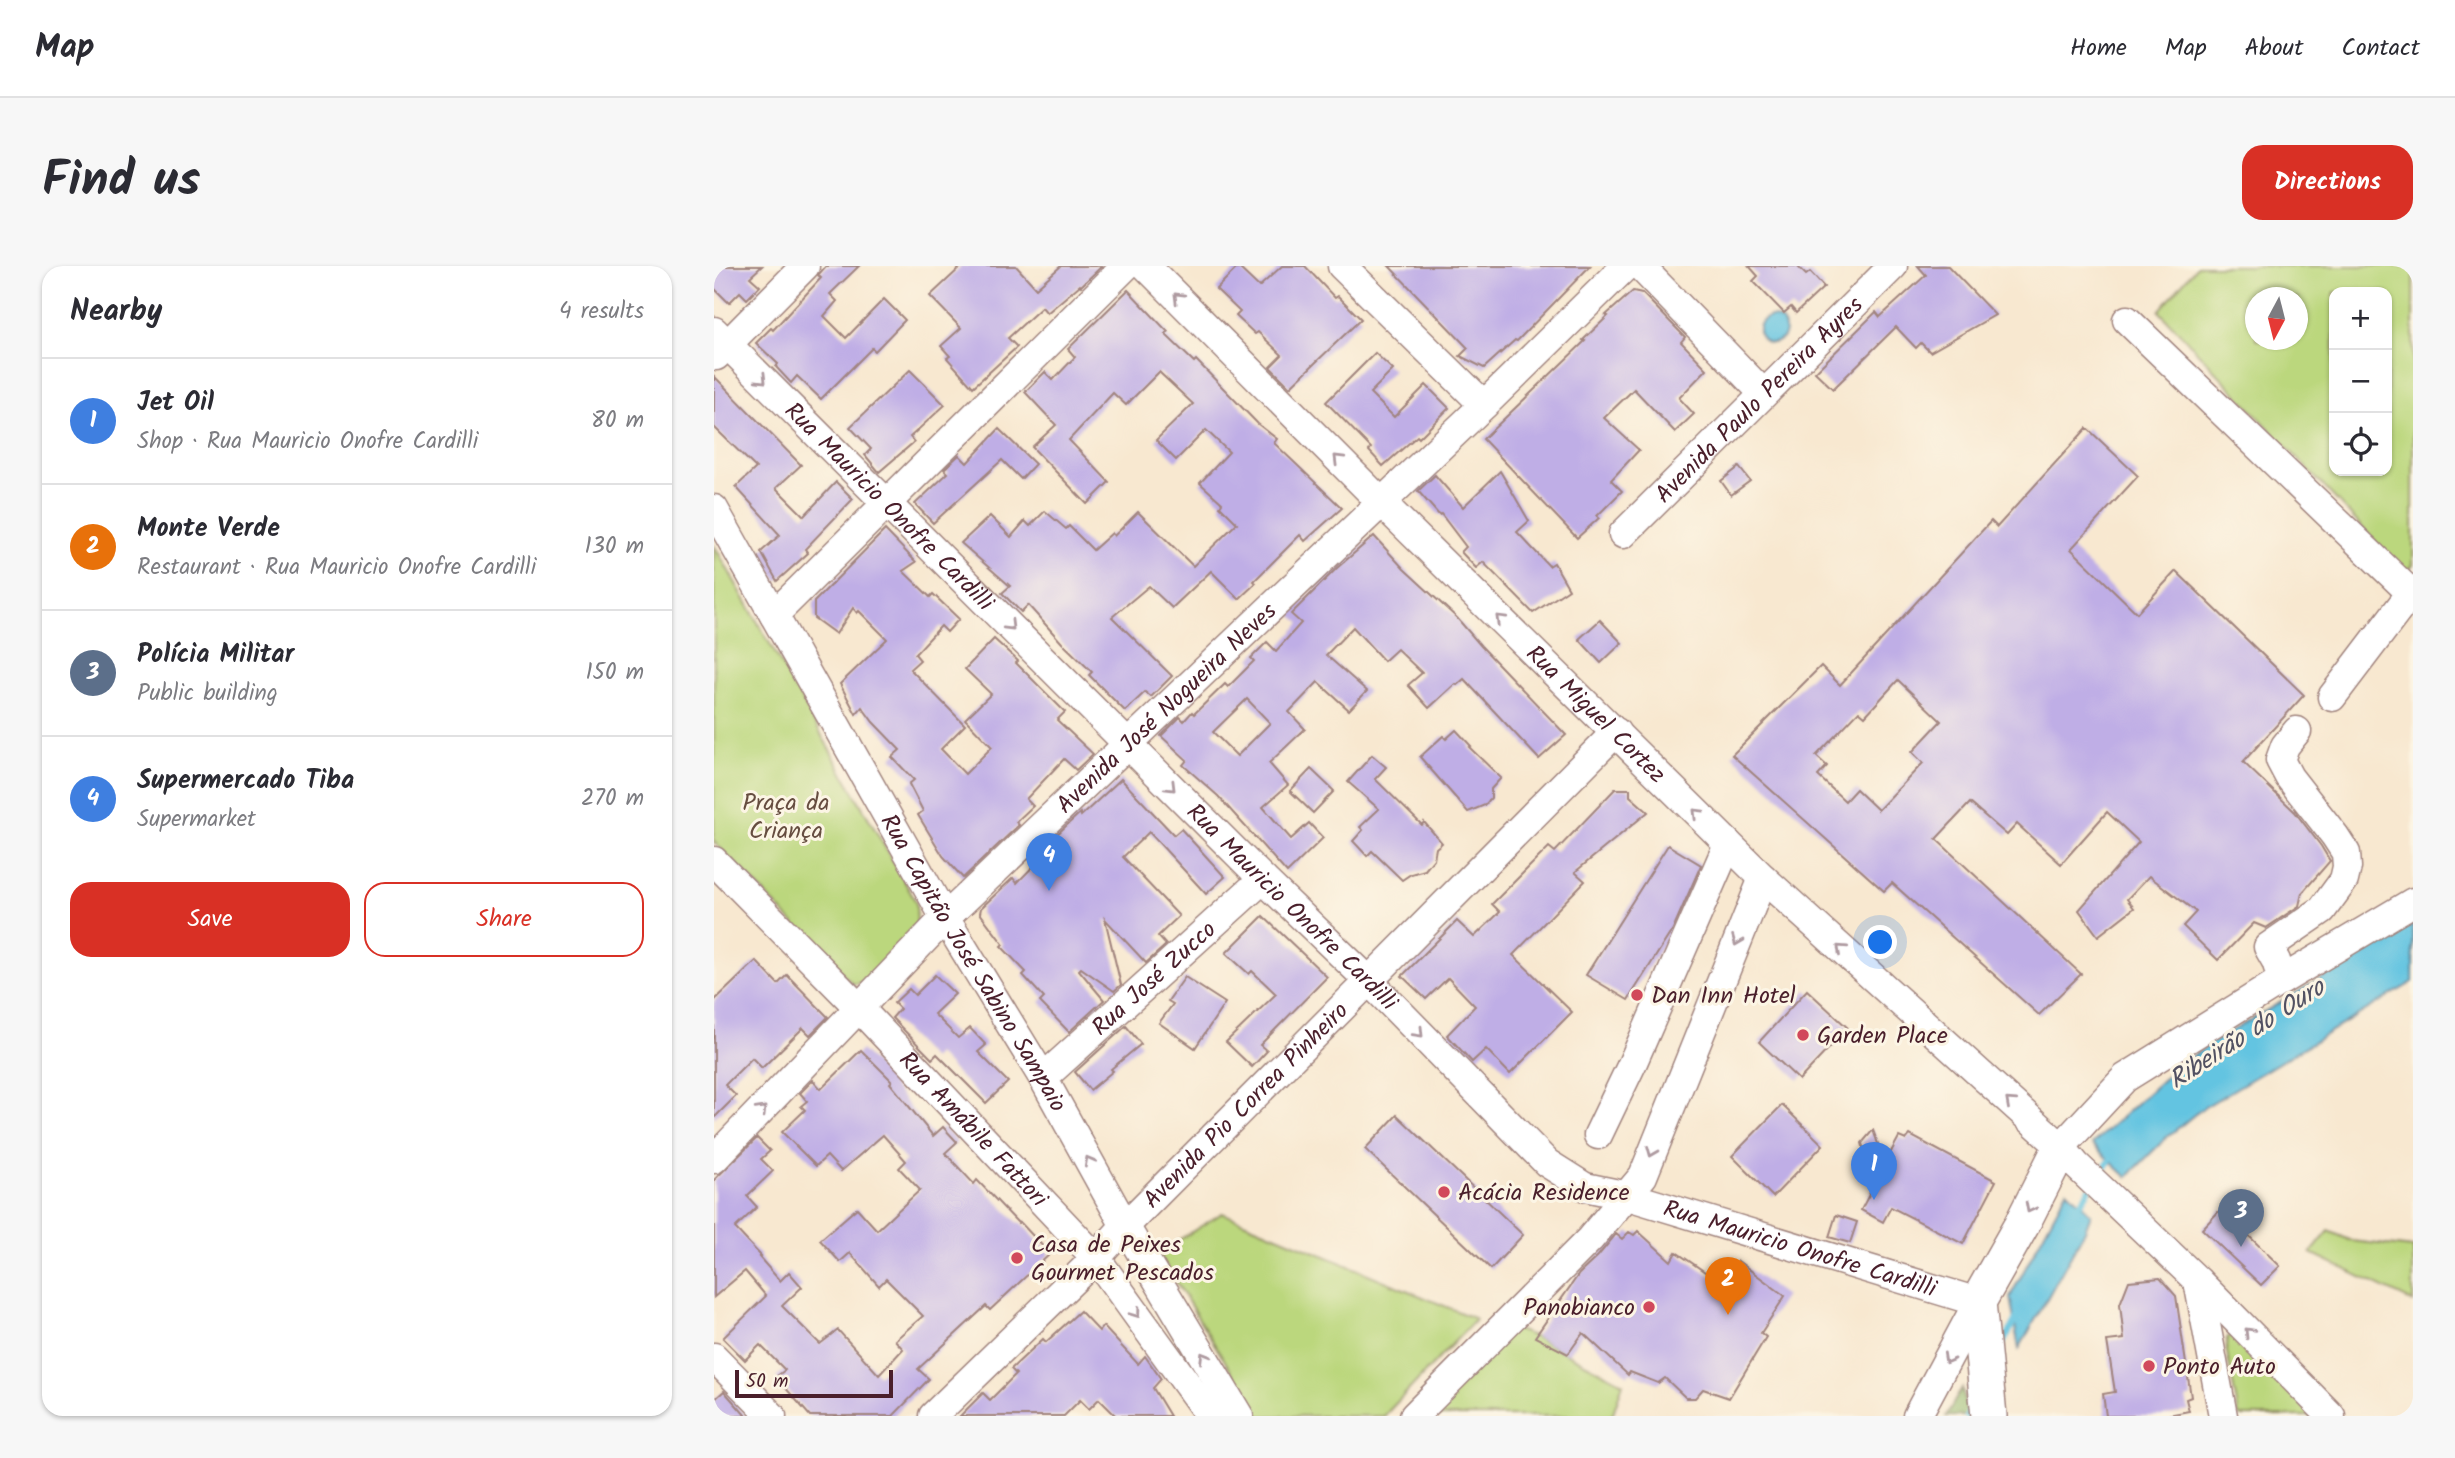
<!DOCTYPE html>
<html lang="en">
<head>
<meta charset="utf-8">
<style>
  :root { --surface:#fff; --page:#f7f7f7; --text:#2b2b33; --muted:#7c7c81; --line:#e1e1e2; --accent:#d93025 }
  body { margin:0; font-family:Kalam,sans-serif; background:var(--page); color:var(--text) }
  .controls { position:absolute; right:21px; top:21px; display:grid; overflow:hidden; border-radius:14px; box-shadow:0 2px 5px #0004 }
  .controls button { width:63px; height:63px; display:grid; place-items:center; padding:0; border:0; border-bottom:2px solid var(--line); background:var(--surface); color:var(--text); font:35px sans-serif }
  .compass { position:absolute; left:1531px; top:21px; width:63px; height:63px; border-radius:50%; background:var(--surface); box-shadow:0 2px 5px #0004; rotate:187deg }
  .scale { position:absolute; left:21px; bottom:18px; width:158px; box-sizing:border-box; padding-left:7px; border:4px solid #4a1f2b; border-top:0; font-size:19px; line-height:24px; white-space:nowrap; color:#4a1f2b; -webkit-text-stroke:5px #fcf5e5; paint-order:stroke }
  .you { position:absolute; left:1167px; top:677px; width:24px; height:24px; margin:-18px; border:5px solid #fff; border-radius:50%; background:#1a73e8; box-shadow:0 0 0 10px #1a73e833 }
  .badge { display:grid; place-items:center; width:46px; height:46px; border-radius:50%; background:var(--accent); color:#fff; font-size:23px; font-weight:700 }
  .pin { position:absolute; translate:-50% -58px; filter:drop-shadow(0 2px 4px #0008) }
  .pin::after { content:''; position:absolute; top:37px; width:24px; height:21px; background:inherit; clip-path:polygon(0 0,100% 0,50% 100%) }
  .list { margin:0; padding:0; list-style:none }
  h2 { display:flex; justify-content:space-between; align-items:center; height:91px; margin:0; padding:0 28px; font-size:30px }
  h2 small { font-size:23px; font-weight:400; color:var(--muted) }
  .list li { display:grid; grid-template-columns:46px 1fr auto; gap:21px; align-items:center; box-sizing:border-box; height:126px; padding:0 28px; border-top:2px solid var(--line) }
  .list b { display:block; font-size:26px; white-space:nowrap }
  .list p { margin:0; font-size:23px; white-space:nowrap; color:var(--muted) }
  .list em { font-size:23px; font-style:normal; color:var(--muted) }
  .actions { display:flex; gap:14px; padding:21px 28px }
  .actions a { flex:1; padding:16px 0; border:2px solid var(--accent); border-radius:21px; text-align:center; font-size:24px; color:var(--accent) }
  .actions .main { background:var(--accent); color:#fff }
  .icon { flex:none; width:38px; height:38px; fill:none; stroke:currentColor; stroke-width:2; stroke-linecap:round; stroke-linejoin:round }
  .map { position:relative; flex:none; width:1699px; height:1150px; overflow:hidden; border-radius:21px }
  header { display:flex; align-items:center; gap:42px; box-sizing:border-box; height:98px; padding:0 35px; background:var(--surface); border-bottom:2px solid var(--line) }
  header strong { font-size:33px }
  nav { display:flex; gap:38px; margin-inline-start:auto; font-size:24px }
  .intro { display:flex; align-items:center; justify-content:space-between; box-sizing:border-box; height:168px; padding:0 42px }
  h1 { margin:0; font-size:49px }
  .button { padding:18px 32px; border-radius:21px; background:var(--accent); color:#fff; font-size:24px; font-weight:700 }
  main { display:flex; gap:42px; padding:0 42px }
  aside { flex:1; background:var(--surface); border-radius:21px; box-shadow:0 2px 5px #0004 }
  .map>svg:first-child { display:block }
  .green { fill:#bbd77d; stroke:#827b54; stroke-width:2; fill-rule:evenodd }
  .forest { fill:#94b86c; stroke:#6f6c4c; stroke-width:2 }
  .water { fill:#63c4e1; stroke:#567286; stroke-width:2 }
  .lines { fill:none; stroke-linecap:round; stroke-linejoin:round }
  .stream { stroke:#63c4e1; stroke-width:6 }
  .building { fill:#bfaee6; fill-rule:evenodd }
  .minor-casing { stroke:#a1847e; stroke-width:31 }
  .major-casing { stroke:#a1847e; stroke-width:38 }
  .minor { stroke:#fff; stroke-width:28 }
  .major { stroke:#fff; stroke-width:35 }
  .oneway { stroke:#ae9aa0 }
  .poi-dot { fill:#d1495b; stroke:#fcf5e5; stroke-width:2.5 }
  .labels { text-anchor:middle; stroke-width:6; stroke-linejoin:round; paint-order:stroke }
  .street-label { font-size:24px; fill:#4a1f2b; stroke:#fcf5e5 }
  .park-label { font-size:24px; fill:#664d40; stroke:#fcf5e5 }
  .poi-label { font-size:24px; fill:#4a1f2b; stroke:#fcf5e5; text-anchor:start }
  .water-label { font-size:26px; font-style:italic; fill:#525162; stroke:#fcf5e5 }
</style>
</head>
<body>
<header>
<strong>Map</strong>
<nav><a>Home</a><a>Map</a><a>About</a><a>Contact</a></nav>
</header>
<div class="intro"><h1>Find us</h1><a class="button">Directions</a></div>
<main>
<aside>
<h2>Nearby<small>4 results</small></h2>
<ul class="list">
<li><span class="badge" style="background:#3f7fe0">1</span><div><b>Jet Oil</b><p>Shop · Rua Mauricio Onofre Cardilli</p></div><em>80 m</em></li>
<li><span class="badge" style="background:#e8710a">2</span><div><b>Monte Verde</b><p>Restaurant · Rua Mauricio Onofre Cardilli</p></div><em>130 m</em></li>
<li><span class="badge" style="background:#5c6f8a">3</span><div><b>Polícia Militar</b><p>Public building</p></div><em>150 m</em></li>
<li><span class="badge" style="background:#3f7fe0">4</span><div><b>Supermercado Tiba</b><p>Supermarket</p></div><em>270 m</em></li>
</ul>
<div class="actions"><a class="main">Save</a><a>Share</a></div>
</aside>
<div class="map">
<svg width="1699" height="1150" viewBox="0 0 1699 1150">
  <rect width="100%" height="100%" fill="#fcf5e5"/>
  <filter id="ink" filterUnits="userSpaceOnUse"><feTurbulence type="fractalNoise" baseFrequency=".0143" numOctaves="2"/><feDisplacementMap in="SourceGraphic" scale="14" xChannelSelector="R" yChannelSelector="G"/><feConvolveMatrix kernelMatrix="1 2 1 2 8 2 1 2 1" color-interpolation-filters="sRGB"/></filter>
  <filter id="wash" filterUnits="userSpaceOnUse"><feTurbulence type="fractalNoise" baseFrequency=".00686" numOctaves="4" result="noise"/><feDisplacementMap in="SourceGraphic" scale="28" xChannelSelector="R" yChannelSelector="G"/><feGaussianBlur stdDeviation="1.57" result="paint"/><feColorMatrix in="noise" values="0 0 0 0 0 0 0 0 0 0 0 0 0 0 0 0 0 1.4 0 .05"/><feComposite in="paint" operator="in"/></filter>
  <g filter="url(#wash)">
    <rect width="100%" height="100%" fill="#f8e8d0"/>
    <g class="green">
      <path d="M 1483,0 L 1699,0 L 1699,299 L 1691,307 L 1445,45 ZM 1620,26 L 1673,26 L 1673,205 L 1620,205 ZM 1542,32 L 1584,32 L 1584,74 L 1542,74 Z"/>
      <polygon points="0,279 202,636 203,658 157,716 139,718 0,576"/>
      <polygon points="508,947 762,1053 670,1150 545,1150 444,987"/>
      <polygon points="1615,965 1638,975 1699,982 1699,1036 1597,987"/>
      <polygon points="800,1063 821,1071 909,1117 898,1150 717,1150"/>
      <polygon points="1517,1069 1524,1071 1599,1150 1525,1150 1512,1081 1513,1072"/>
    </g>
    <polygon class="forest" points="1248,1122 1254,1150 1232,1150"/>
    <g class="water">
      <circle cx="1058" cy="64" r="13"/>
      <polygon points="1699,658 1699,716 1486,844 1452,872 1413,911 1378,878 1459,804 1499,776"/>
      <polygon points="1353,924 1377,948 1371,964 1305,1083 1296,1031"/>
    </g>
    <g class="lines">
      <g class="stream">
        <polyline points="1385,909 1399,890"/>
        <polyline points="1362,944 1377,921"/>
        <polyline points="1283,1089 1304,1049"/>
        <polyline points="1253,1150 1260,1136"/>
      </g>
    </g>
    <g id="blocks">
      <g class="building">
        <polygon points="0,0 48,0 36,11 46,20 33,33 26,26 15,37 0,22"/>
        <polygon points="112,0 145,0 116,28 123,35 110,50 132,72 170,33 191,54 161,85 158,82 107,133 83,110 77,117 62,101 64,98 42,77 57,62 59,64 107,12 104,9"/>
        <polygon points="248,0 302,0 322,22 347,0 388,0 367,20 366,19 333,47 328,41 294,72 303,81 259,121 233,92 236,90 227,80 247,62 216,30"/>
        <polygon points="568,0 591,0 621,32 624,30 647,53 576,121 556,101 568,89 544,66 541,68 522,50 526,46 502,23 524,1 545,21"/>
        <polygon points="675,0 876,0 803,75 801,74 770,102 746,90 754,82"/>
        <polygon points="1035,0 1083,0 1092,9 1096,6 1110,21 1082,47 1077,41 1070,47 1039,15 1044,10"/>
        <polygon points="1204,0 1234,0 1281,49 1216,86 1207,77 1202,82 1182,61 1119,123 1101,106 1162,46 1166,51 1212,9"/>
        <polygon points="414,24 454,66 451,68 480,96 482,94 544,158 563,173 560,177 628,242 591,275 586,269 540,315 542,317 525,333 497,305 458,342 435,320 398,351 458,410 437,431 431,426 411,445 375,409 378,406 348,377 314,339 307,346 288,327 296,320 247,277 276,250 297,271 311,255 316,260 331,245 352,263 355,260 379,284 398,267 400,270 424,246 479,300 523,257 506,240 508,237 486,217 515,186 492,164 462,194 442,174 479,138 445,106 412,139 399,127 355,174 395,216 373,238 318,181 342,159 311,126 331,106 339,114 361,91 354,83"/>
        <polygon points="919,25 928,27 971,71 967,76 993,103 965,132 980,148 961,166 920,123 890,152 925,184 897,214 908,225 883,250 885,252 863,272 769,173 871,75 869,74 894,50 892,49"/>
        <polygon points="661,87 679,104 656,127 680,151 712,119 735,142 705,172 703,170 669,200 655,185 657,182 612,136"/>
        <polygon points="196,104 231,139 196,171 200,176 165,206 151,189 157,183 136,161"/>
        <polygon points="0,110 87,199 62,222 90,250 122,216 139,233 91,283 94,287 63,315 47,286 66,269 22,221 42,202 0,161"/>
        <path d="M 1373,162 L 1424,210 L 1357,283 L 1423,347 L 1462,305 L 1590,429 L 1529,496 L 1581,546 L 1607,580 L 1616,595 L 1588,627 L 1585,640 L 1552,662 L 1540,657 L 1504,694 L 1469,660 L 1482,646 L 1435,610 L 1413,633 L 1420,642 L 1384,670 L 1365,644 L 1425,576 L 1393,546 L 1347,598 L 1303,558 L 1293,569 L 1256,537 L 1222,573 L 1367,708 L 1325,749 L 1178,617 L 1170,625 L 1018,489 L 1107,400 L 1126,419 L 1277,255 L 1283,261 ZM 1184,414 L 1227,455 L 1198,486 L 1209,497 L 1164,544 L 1142,523 L 1131,535 L 1104,510 L 1113,500 L 1102,490 L 1145,445 L 1151,450 Z"/>
        <polygon points="285,163 321,198 307,213 288,194 219,257 201,238 234,207 230,203 245,189 253,197"/>
        <polygon points="1025,201 1036,215 1017,229 1007,215"/>
        <polygon points="786,205 815,255 803,266 835,300 840,297 855,323 819,347 769,296 762,302 747,286 752,281 727,248 725,249 704,225 721,209 749,241"/>
        <polygon points="171,264 202,296 189,305 216,331 219,328 245,353 233,366 227,360 201,388 206,394 196,403 251,459 227,483 251,508 278,481 251,453 277,428 251,403 280,373 304,395 302,397 351,446 343,454 379,488 362,504 350,493 312,533 319,540 302,556 305,559 249,612 229,590 204,549 209,545 195,518 200,514 178,491 186,484 159,456 148,441 142,448 126,418 173,373 145,345 143,347 139,342 122,368 100,352 100,336"/>
        <path d="M 660,270 L 690,303 L 743,352 L 767,380 L 852,469 L 825,493 L 750,413 L 743,419 L 741,418 L 715,442 L 694,419 L 708,407 L 683,383 L 670,395 L 639,361 L 612,389 L 653,425 L 635,444 L 604,416 L 575,446 L 591,463 L 555,497 L 574,519 L 549,541 L 577,573 L 595,557 L 609,572 L 573,607 L 504,530 L 469,499 L 473,494 L 447,470 L 466,451 L 470,455 L 478,446 L 480,448 L 511,418 L 514,421 L 540,395 L 537,392 L 553,376 L 562,385 L 587,357 L 577,348 L 623,302 ZM 533,433 L 556,457 L 523,490 L 499,466 Z"/>
        <polygon points="886,354 908,377 887,397 865,373"/>
        <polygon points="742,464 757,480 755,481 787,512 777,523 777,532 771,539 754,546 706,491 729,470 732,473"/>
        <polygon points="658,489 672,501 661,513 708,559 710,556 728,577 722,582 720,593 711,604 697,608 688,614 658,585 653,590 639,575 649,564 646,561 665,543 634,516"/>
        <polygon points="597,503 620,525 599,547 576,525"/>
        <polygon points="407,513 460,569 467,563 511,611 492,628 435,566 409,591 465,650 444,670 452,679 432,697 391,653 407,719 400,725 367,702 365,704 390,734 355,766 326,736 330,732 309,709 312,706 287,680 289,678 266,647 267,642 299,612 303,617 342,577 338,573 366,547 367,550"/>
        <polygon points="901,523 916,523 916,530 934,546 861,606 871,615 799,689 858,746 796,808 772,783 758,796 733,769 761,740 734,712 712,733 688,710 743,655 760,671 786,646 778,638 835,581 841,586"/>
        <polygon points="954,579 987,599 959,663 914,734 872,709"/>
        <polygon points="549,650 613,711 546,779 553,785 538,801 512,776 562,728 538,705 535,708 512,687"/>
        <polygon points="42,695 64,718 73,709 114,751 96,769 89,762 48,802 38,792 11,819 22,830 0,852 0,735"/>
        <polygon points="221,709 241,728 220,748 244,772 256,762 272,779 264,786 294,816 272,837 223,788 218,793 178,752 186,743 180,737 195,723 201,729"/>
        <polygon points="471,711 511,737 481,782 445,757 459,738 454,735"/>
        <polygon points="1093,724 1134,762 1085,814 1045,776"/>
        <polygon points="412,760 427,778 397,803 399,805 376,824 361,806"/>
        <polygon points="147,784 178,815 176,817 219,870 229,861 243,876 231,887 260,918 263,914 304,957 306,956 336,988 276,1044 272,1040 204,1103 215,1113 179,1150 96,1150 62,1111 71,1104 46,1079 31,1094 9,1072 52,1030 31,1005 0,1031 0,914 43,872 56,885 47,893 59,905 33,930 43,941 21,962 47,990 45,991 66,1015 75,1006 88,1021 68,1040 106,1078 124,1064 165,1109 189,1083 181,1074 209,1050 172,1013 165,1020 136,987 126,996 106,974 143,942 163,964 206,924 185,902 192,895 169,869 127,905 113,890 102,900 68,866 91,844 87,840 93,835 86,827 99,814 107,823"/>
        <polygon points="1068,839 1109,879 1059,931 1018,890"/>
        <polygon points="683,849 809,969 777,1003 651,883"/>
        <polygon points="1159,864 1171,897 1185,871 1192,874 1196,869 1282,915 1249,978 1177,941 1169,956 1147,944 1160,919 1148,877"/>
        <polygon points="1507,943 1566,1000 1547,1019 1488,963"/>
        <polygon points="1122,949 1143,956 1136,977 1115,971"/>
        <polygon points="924,965 957,995 962,986 997,1010 1007,996 1018,1004 1024,995 1071,1030 1047,1067 1052,1071 1015,1132 989,1123 981,1132 972,1132 951,1112 944,1117 916,1106 914,1109 869,1067 854,1088 821,1071 865,1008 884,990 902,968 908,973 915,966 920,969"/>
        <polygon points="1446,1012 1462,1030 1477,1131 1472,1133 1475,1145 1449,1150 1392,1150 1389,1128 1401,1126 1393,1075 1410,1073 1406,1038 1415,1015"/>
        <polygon points="366,1045 385,1065 389,1060 424,1098 431,1090 447,1113 439,1122 456,1150 402,1150 385,1133 375,1143 366,1134 350,1150 246,1150 269,1127 276,1134 302,1108 297,1103 329,1073 332,1076"/>
        <polygon points="10,1125 32,1150 0,1150 0,1134"/>
      </g>
    </g>
  </g>
  <g filter="url(#ink)">
    <use href="#blocks" fill-opacity="0" stroke="#a1847e" stroke-width="2"/>
    <g class="lines">
      <defs>
        <g id="minor">
          <path id="s1" d="M 432,0 L 667,236 L 1049,612 L 1347,881 L 1362,899 L 1484,1015 L 1617,1150"/>
          <polyline points="628,0 770,139"/>
          <polyline points="926,0 1049,127"/>
          <polyline points="1413,54 1699,329"/>
          <path id="s2" d="M 0,65 L 549,613 L 654,714 L 833,897 L 871,921 L 914,930 L 1264,1036 L 1203,1150"/>
          <polyline points="2,90 91,0"/>
          <path id="s3" d="M 0,243 L 231,652 L 329,812 L 411,960 L 525,1150"/>
          <path id="s4" d="M 909,268 L 1179,0"/>
          <polyline points="60,349 412,0"/>
          <polyline points="1618,431 1697,327"/>
          <path id="s5" d="M 0,595 L 146,743 L 382,992 L 496,1150"/>
          <polyline points="1568,714 1562,695 1554,681 1608,644 1630,614 1633,601 1632,587 1621,570 1575,511 1566,494 1571,480 1583,465"/>
          <path id="s6" d="M 329,812 L 549,613"/>
          <polyline points="884,869 919,796 1014,578"/>
          <polyline points="1347,881 1411,812 1568,714 1699,636"/>
          <path id="s7" d="M 0,893 L 231,652 L 770,139 L 912,0"/>
          <polyline points="1484,1015 1509,1150"/>
          <polyline points="0,1091 58,1150"/>
          <path id="s8" d="M 219,1150 L 382,992 L 411,960 L 902,466"/>
          <polyline points="700,1150 876,973 929,910 1049,612"/>
        </g>
        <polyline id="major" points="1275,1150 1264,1036 1307,960 1347,881"/>
      </defs>
      <use href="#minor" class="minor-casing"/>
      <use href="#major" class="major-casing"/>
      <use href="#minor" class="minor"/>
      <use href="#major" class="major"/>
    </g>
    <defs><path id="oneway-chevron" d="M-2-3.5L2.5 0L-2 3.5" fill="none" stroke-width="1.6" stroke-linecap="round" stroke-linejoin="round" transform="scale(1.75)"/></defs>
    <g class="oneway">
      <use href="#oneway-chevron" transform="translate(464 31) rotate(-135)"/>
      <use href="#oneway-chevron" transform="translate(48 113) rotate(45)"/>
      <use href="#oneway-chevron" transform="translate(624 193) rotate(-135)"/>
      <use href="#oneway-chevron" transform="translate(786 353) rotate(-136)"/>
      <use href="#oneway-chevron" transform="translate(296 360) rotate(45)"/>
      <use href="#oneway-chevron" transform="translate(457 521) rotate(45)"/>
      <use href="#oneway-chevron" transform="translate(983 547) rotate(-135)"/>
      <use href="#oneway-chevron" transform="translate(1023 675) rotate(112)"/>
      <use href="#oneway-chevron" transform="translate(1127 683) rotate(-138)"/>
      <use href="#oneway-chevron" transform="translate(705 767) rotate(46)"/>
      <use href="#oneway-chevron" transform="translate(1296 836) rotate(-138)"/>
      <use href="#oneway-chevron" transform="translate(48 844) rotate(-46)"/>
      <use href="#oneway-chevron" transform="translate(938 886) rotate(112)"/>
      <use href="#oneway-chevron" transform="translate(375 895) rotate(-119)"/>
      <use href="#oneway-chevron" transform="translate(1316 942) rotate(117)"/>
      <use href="#oneway-chevron" transform="translate(422 1047) rotate(54)"/>
      <use href="#oneway-chevron" transform="translate(1535 1066) rotate(-134)"/>
      <use href="#oneway-chevron" transform="translate(490 1091) rotate(-121)"/>
      <use href="#oneway-chevron" transform="translate(1234 1093) rotate(119)"/>
    </g>
  </g>
  <g class="poi-dot">
    <circle cx="923" cy="729" r="7"/>
    <circle cx="1089" cy="769" r="7"/>
    <circle cx="730" cy="926" r="7"/>
    <circle cx="303" cy="992" r="7"/>
    <circle cx="935" cy="1041" r="7"/>
    <circle cx="1435" cy="1100" r="7"/>
  </g>
  <g class="labels">
    <g class="street-label">
      <text dy="8" stroke="none"><textPath href="#s4" startOffset="191">Avenida Paulo Pereira Ayres</textPath></text>
      <text dy="8" stroke="none"><textPath href="#s2" startOffset="248">Rua Mauricio Onofre Cardilli</textPath></text>
      <text dy="8" stroke="none"><textPath href="#s7" startOffset="639">Avenida José Nogueira Neves</textPath></text>
      <text dy="8" stroke="none"><textPath href="#s1" startOffset="635">Rua Miguel Cortez</textPath></text>
      <text dy="8" stroke="none"><textPath href="#s2" startOffset="816">Rua Mauricio Onofre Cardilli</textPath></text>
      <text dy="8" stroke="none"><textPath href="#s3" startOffset="523">Rua Capitão José Sabino Sampaio</textPath></text>
      <text dy="8" stroke="none"><textPath href="#s6" startOffset="149">Rua José Zucco</textPath></text>
      <text dy="8" stroke="none"><textPath href="#s8" startOffset="441">Avenida Pio Correa Pinheiro</textPath></text>
      <text dy="8" stroke="none"><textPath href="#s5" startOffset="373">Rua Amábile Fattori</textPath></text>
      <text dy="8" stroke="none"><textPath href="#s2" startOffset="1446">Rua Mauricio Onofre Cardilli</textPath></text>
    </g>
    <g class="park-label">
      <text x="72" y="544">Praça da<tspan x="72" dy="28">Criança</tspan></text>
    </g>
    <g class="poi-label">
      <text x="937" y="737">Dan Inn Hotel</text>
      <text x="1103" y="777">Garden Place</text>
      <text x="744" y="934">Acácia Residence</text>
      <text x="317" y="986">Casa de Peixes<tspan x="317" dy="28">Gourmet Pescados</tspan></text>
      <text x="921" y="1049" text-anchor="end">Panobianco</text>
      <text x="1449" y="1108">Ponto Auto</text>
    </g>
    <g class="water-label">
      <text transform="translate(1532 767) rotate(-33)" y="9">Ribeirão do Ouro</text>
    </g>
  </g>
</svg>
<div class="controls">
<button>+</button>
<button>−</button>
<button><svg class="icon" aria-label="locate" viewBox="0 0 24 24"><circle cx="12" cy="12" r="6"/><path d="M12 2v4M12 18v4M2 12h4M18 12h4"/></svg></button>
</div>
<svg class="compass" viewBox="-18 -18 36 36"><path d="M0-13l5 13h-10z" fill="#e53935"/><path d="M0 13l5-13h-10z" fill="#7c7c81"/></svg>
<div class="scale">50 m</div>
<div class="you"></div>
<div class="pin badge" style="left:1160px;top:934px;background:#3f7fe0">1</div>
<div class="pin badge" style="left:1014px;top:1049px;background:#e8710a">2</div>
<div class="pin badge" style="left:1527px;top:981px;background:#5c6f8a">3</div>
<div class="pin badge" style="left:335px;top:625px;background:#3f7fe0">4</div>
</div>
</main>
</body>
</html>
